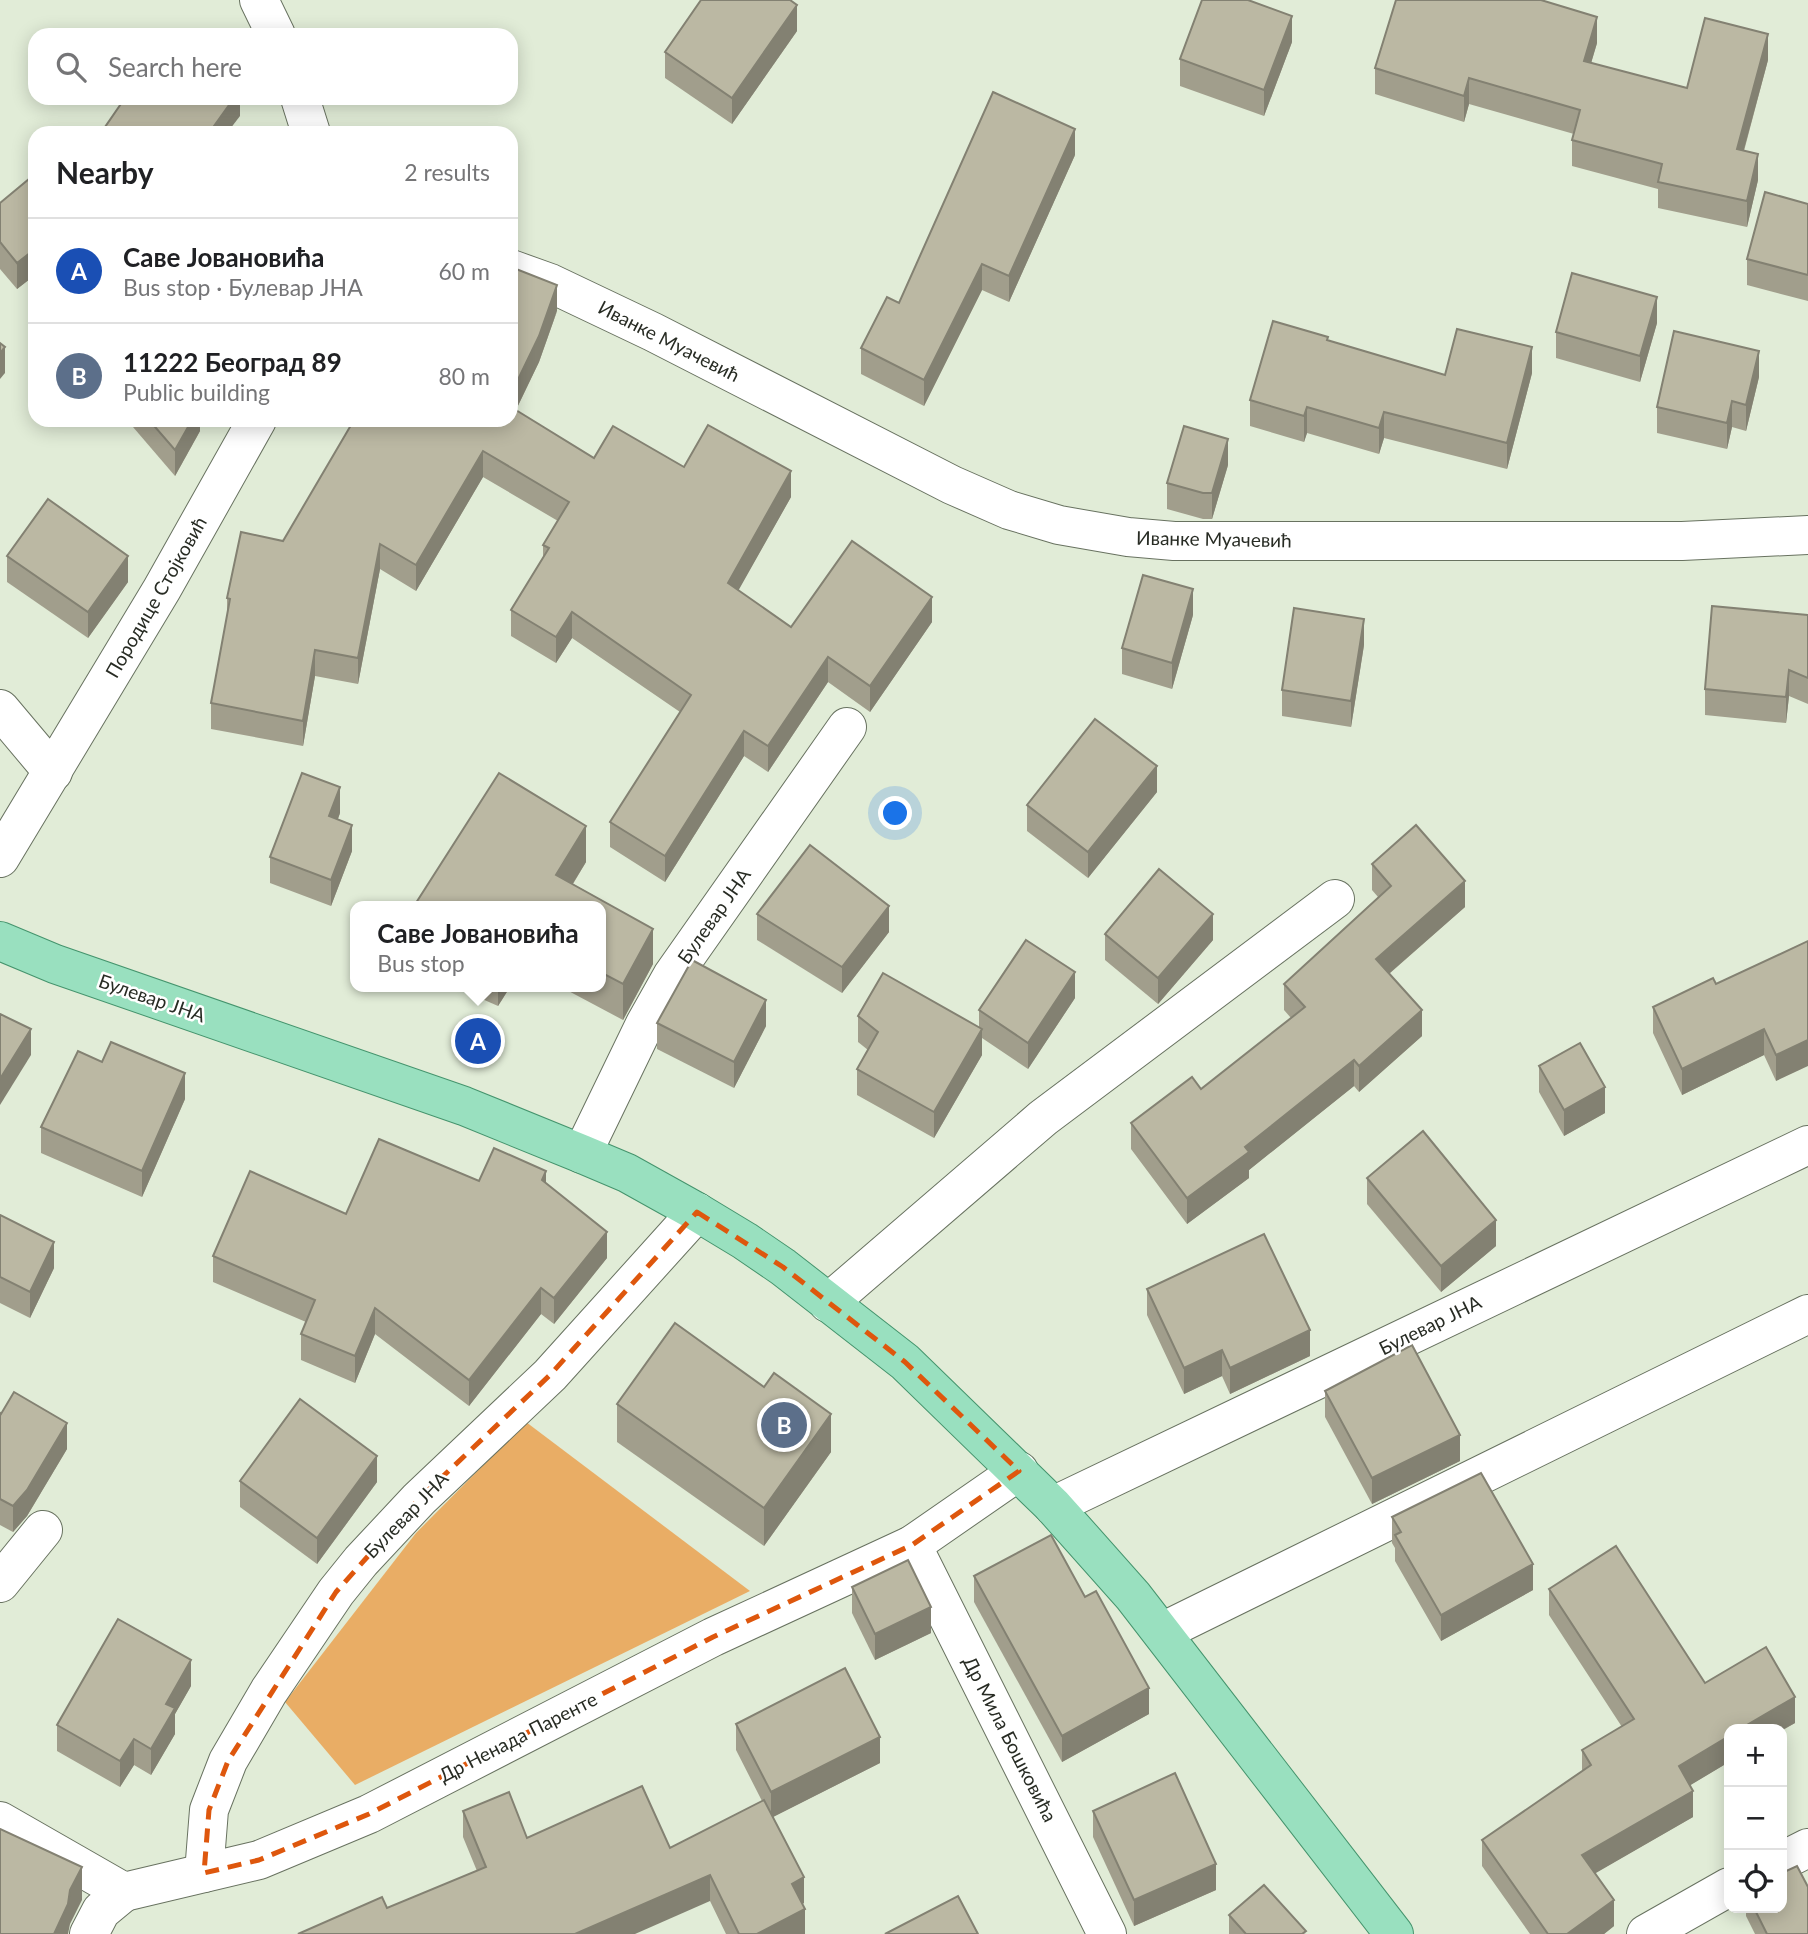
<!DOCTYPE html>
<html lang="en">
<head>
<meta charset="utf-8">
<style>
  :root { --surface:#fff; --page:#f2f2f2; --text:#202124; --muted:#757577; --line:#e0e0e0; --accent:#2563eb }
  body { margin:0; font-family:Lato,sans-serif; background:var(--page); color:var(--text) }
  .controls { position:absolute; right:21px; bottom:21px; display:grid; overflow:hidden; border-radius:14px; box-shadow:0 4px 18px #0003 }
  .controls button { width:63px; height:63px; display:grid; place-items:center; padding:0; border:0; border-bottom:2px solid var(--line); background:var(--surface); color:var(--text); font:35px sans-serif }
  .you { position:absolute; left:896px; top:814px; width:24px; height:24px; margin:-18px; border:5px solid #fff; border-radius:50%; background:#1a73e8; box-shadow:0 0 0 10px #1a73e833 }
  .badge { display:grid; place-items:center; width:46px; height:46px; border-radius:50%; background:var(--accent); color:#fff; font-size:23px; font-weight:700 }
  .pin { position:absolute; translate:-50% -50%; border:4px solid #fff; box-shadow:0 2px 7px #0006 }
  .popup { position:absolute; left:350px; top:901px; width:256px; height:91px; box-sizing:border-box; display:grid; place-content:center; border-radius:14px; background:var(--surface); filter:drop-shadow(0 2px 5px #0005); font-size:23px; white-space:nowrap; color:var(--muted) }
  .popup b { font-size:26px; color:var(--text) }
  .popup::after { content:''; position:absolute; left:50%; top:100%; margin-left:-14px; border:14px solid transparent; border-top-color:var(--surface) }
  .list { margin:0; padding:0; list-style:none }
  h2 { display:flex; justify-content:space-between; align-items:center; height:91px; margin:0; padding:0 28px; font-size:30px }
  h2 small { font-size:23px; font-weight:400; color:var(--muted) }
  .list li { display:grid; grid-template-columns:46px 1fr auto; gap:21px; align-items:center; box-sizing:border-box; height:105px; padding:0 28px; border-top:2px solid var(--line) }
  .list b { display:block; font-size:26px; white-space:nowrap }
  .list p { margin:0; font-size:23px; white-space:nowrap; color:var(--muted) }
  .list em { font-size:23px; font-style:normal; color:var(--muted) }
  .icon { flex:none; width:38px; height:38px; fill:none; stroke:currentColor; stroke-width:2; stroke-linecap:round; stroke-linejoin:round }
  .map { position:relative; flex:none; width:1808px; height:1934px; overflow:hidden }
  .search { position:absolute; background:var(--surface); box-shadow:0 4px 18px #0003; left:28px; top:28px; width:490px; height:77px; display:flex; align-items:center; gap:18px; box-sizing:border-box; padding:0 24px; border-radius:21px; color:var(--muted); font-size:26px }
  .panel { position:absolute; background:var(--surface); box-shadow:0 4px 18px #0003; left:28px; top:126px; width:490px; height:301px; border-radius:21px }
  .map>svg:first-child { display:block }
  .green { fill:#e9ad65 }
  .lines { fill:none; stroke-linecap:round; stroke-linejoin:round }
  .minor-casing { stroke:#687260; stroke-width:40 }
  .major-casing { stroke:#45946d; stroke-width:40 }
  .minor { stroke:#fff; stroke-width:38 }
  .major { stroke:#99e0bf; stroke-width:38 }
  .wall { fill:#a19e8c }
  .shaded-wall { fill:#838172 }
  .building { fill:#bbb8a3; stroke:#838172; stroke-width:2 }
  .marked { fill:none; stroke:#de570d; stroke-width:5; stroke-dasharray:14 9; stroke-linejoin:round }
  .labels { text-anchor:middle; stroke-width:5; stroke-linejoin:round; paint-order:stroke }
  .street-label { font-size:19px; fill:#282c24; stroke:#fff }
</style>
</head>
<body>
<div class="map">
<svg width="1808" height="1934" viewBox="0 0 1808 1934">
  <rect width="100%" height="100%" fill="#e1ecd7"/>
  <polygon class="green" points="526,1422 750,1591 355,1785 285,1702 416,1533"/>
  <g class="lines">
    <defs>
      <g id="minor">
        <polyline points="259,0 276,35"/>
        <polyline points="300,98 311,133"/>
        <polyline points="511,269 550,283 653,332 952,485 1009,510 1059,525 1128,537 1174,541 1682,541 1808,535"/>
        <polyline points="0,709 53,772"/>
        <polyline points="0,858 162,589 257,420"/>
        <polyline points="582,1154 645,1024 672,976 847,727"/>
        <polyline points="828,1303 1043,1118 1335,899"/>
        <polyline points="1053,1506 1808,1145"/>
        <polyline points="912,1545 1107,1934"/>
        <polyline points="0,1583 43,1530"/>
        <polyline points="1162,1632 1808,1314"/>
        <polyline points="0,1821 124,1892 259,1860 369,1814 713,1637 912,1545 1019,1471"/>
        <polyline points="1782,1861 1808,1848"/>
        <polyline points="204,1873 209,1810 228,1761 269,1691 336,1592 361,1561 419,1499 550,1375 697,1212"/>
        <polyline points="89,1934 101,1911 124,1892"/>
        <polyline points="1646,1934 1729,1887"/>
      </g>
      <polyline id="major" points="0,941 55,964 464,1106 582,1154 627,1173 697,1212 745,1241 783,1267 905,1362 1053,1506 1133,1596 1394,1934"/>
    </defs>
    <use href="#minor" class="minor-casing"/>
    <use href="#major" class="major-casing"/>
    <use href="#minor" class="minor"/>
    <use href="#major" class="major"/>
  </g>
  <g class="wall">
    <polygon points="797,31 732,124 665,78 665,52"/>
    <polygon points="1292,42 1264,116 1180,86 1180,59"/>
    <polygon points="1597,43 1591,63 1687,88 1768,60 1744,151 1758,180 1747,227 1658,208 1658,189 1572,166 1572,140 1574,134 1469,104 1464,122 1375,94 1375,68"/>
    <polygon points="1075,155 1009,302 982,290 924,406 861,374 861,348 899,303"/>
    <polygon points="35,187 35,275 17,289 0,269 0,203"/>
    <polygon points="1808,204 1808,301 1747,285 1747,259"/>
    <polygon points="557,311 539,362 516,410 594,458 684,467 791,497 738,590 791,627 932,622 870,712 828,682 768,772 744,756 665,882 610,847 610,822 680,712 572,638 556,663 511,636 511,610 543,557 543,545 558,521 483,477 416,591 380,569 358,684 315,676 303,746 211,729 211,703 227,617 227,598 283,541 352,424 312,422 312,420 511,420"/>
    <polygon points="1657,323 1640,382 1556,358 1556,332"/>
    <polygon points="1328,340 1445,375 1532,373 1507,469 1384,438 1379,454 1307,433 1304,442 1250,426 1250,400"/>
    <polygon points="1759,377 1746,431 1732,427 1727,449 1657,433 1657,407"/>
    <polygon points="127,420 200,420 200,431 175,476"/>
    <polygon points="1228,465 1212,519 1203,519 1167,509 1167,483"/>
    <polygon points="7,556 128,582 88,638 7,582"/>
    <polygon points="1193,615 1172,689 1122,674 1122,648"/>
    <polygon points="1808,615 1808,704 1789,696 1786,723 1705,715 1705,689"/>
    <polygon points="1364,645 1351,727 1282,716 1282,690"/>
    <polygon points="499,773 586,826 586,862 573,884 653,929 653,964 623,1020 561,987 600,987 600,906 414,906"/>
    <polygon points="1157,792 1088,878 1027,831 1027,805"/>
    <polygon points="340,813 338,819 352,851 331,906 270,883 270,857"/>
    <polygon points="1372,864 1465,907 1389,974 1422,1036 1359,1092 1354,1086 1249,1170 1249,1178 1187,1224 1131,1149 1131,1123 1201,1089 1291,1018 1284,1010 1284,984 1378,897 1372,890"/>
    <polygon points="757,914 889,932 842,993 757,940"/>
    <polygon points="1105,934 1213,940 1158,1004 1105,960"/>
    <polygon points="1808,941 1776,1081 1764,1055 1682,1095 1653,1033 1653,1007 1716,984"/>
    <polygon points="455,987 510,987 498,1006"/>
    <polygon points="1075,998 1028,1069 982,1038 982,1055 934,1138 857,1095 857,1069 868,1050 858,1042 858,1016 979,1027 979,1010"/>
    <polygon points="657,1023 766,1026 734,1088 657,1049"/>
    <polygon points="1539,1066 1605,1113 1564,1136 1539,1092"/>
    <polygon points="185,1099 142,1197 41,1153 41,1127"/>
    <polygon points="1367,1178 1496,1246 1441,1292 1367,1204"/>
    <polygon points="479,1181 546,1183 607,1258 554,1324 541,1314 469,1406 375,1334 355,1383 301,1360 301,1334 306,1322 213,1282 213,1256 346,1214"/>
    <polygon points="0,1215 54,1268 30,1318 0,1303"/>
    <polygon points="1147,1289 1310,1356 1230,1394 1222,1376 1184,1394 1147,1315"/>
    <polygon points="1325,1391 1460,1461 1372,1504 1325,1417"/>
    <polygon points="617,1404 831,1452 764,1546 617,1442"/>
    <polygon points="0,1413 67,1449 27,1516 13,1532 0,1525"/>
    <polygon points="240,1481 377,1482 317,1564 240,1507"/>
    <polygon points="1392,1517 1533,1590 1441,1641 1395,1561 1395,1548 1392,1543"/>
    <polygon points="974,1576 1085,1597 1149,1714 1062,1762 974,1602"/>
    <polygon points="852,1587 931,1633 875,1660 852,1613"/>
    <polygon points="1549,1589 1705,1683 1795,1723 1690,1785 1693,1817 1595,1873 1614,1926 1604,1934 1530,1934 1482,1866 1482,1840 1582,1771 1582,1750 1622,1727 1549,1615"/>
    <polygon points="191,1686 175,1714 175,1734 151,1775 134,1765 120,1787 57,1751 57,1725"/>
    <polygon points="736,1724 880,1763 773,1817 804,1903 802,1904 805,1934 726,1934 710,1901 477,1871 463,1837 463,1811 527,1838 670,1848 762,1801 736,1750"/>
    <polygon points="1093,1811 1216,1890 1134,1926 1093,1837"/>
    <polygon points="1807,1887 1808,1934 1755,1934 1746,1916 1746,1908 1782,1908"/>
    <polygon points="1229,1915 1306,1934 1229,1934"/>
  </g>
  <g class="shaded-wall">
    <polygon points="797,5 797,31 732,124 732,98"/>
    <polygon points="1292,16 1292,42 1264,116 1264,90"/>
    <polygon points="1597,17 1597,43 1584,87 1584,61"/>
    <polygon points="1768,34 1768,60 1737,175 1737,149"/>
    <polygon points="1469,78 1469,104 1464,122 1464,96"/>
    <polygon points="234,98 240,98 240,116 227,133 209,133"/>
    <polygon points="1075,129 1075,155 1009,302 1009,276"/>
    <polygon points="1758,154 1758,180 1747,227 1747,201"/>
    <polygon points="35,249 35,275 17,289 17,263"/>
    <polygon points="982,264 982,290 924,406 924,380"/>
    <polygon points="557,285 557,311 539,362 511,420 511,394"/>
    <polygon points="1657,297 1657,323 1640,382 1640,356"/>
    <polygon points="5,347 5,373 0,379 0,353"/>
    <polygon points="1532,347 1532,373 1507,469 1507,443"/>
    <polygon points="1759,351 1759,377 1746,431 1746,405"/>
    <polygon points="1732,401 1732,427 1727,449 1727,423"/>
    <polygon points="1307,407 1307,433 1304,442 1304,416"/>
    <polygon points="1384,412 1384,438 1379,454 1379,428"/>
    <polygon points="192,420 200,420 200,431 175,476 175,450"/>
    <polygon points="1228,439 1228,465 1212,519 1212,493"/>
    <polygon points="483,451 483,477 416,591 416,565"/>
    <polygon points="791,471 791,497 728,609 728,583"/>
    <polygon points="380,544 380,569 358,684 358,658"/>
    <polygon points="128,556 128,582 88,638 88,612"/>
    <polygon points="1193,589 1193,615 1172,689 1172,663"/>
    <polygon points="932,597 932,622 870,712 870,686"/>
    <polygon points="572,612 572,638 556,663 556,637"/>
    <polygon points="1364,619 1364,645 1351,727 1351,701"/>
    <polygon points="315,650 315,676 303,746 303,721"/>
    <polygon points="828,657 828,682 768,772 768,746"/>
    <polygon points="1789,670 1789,696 1786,723 1786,697"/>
    <polygon points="744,731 744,756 665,882 665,856"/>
    <polygon points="1157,766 1157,792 1088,878 1088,852"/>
    <polygon points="340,787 340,813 329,842 329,816"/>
    <polygon points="352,825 352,851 331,906 331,880"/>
    <polygon points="586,826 586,862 559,906 556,875"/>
    <polygon points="1465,881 1465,907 1376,985 1376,959"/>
    <polygon points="889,906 889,932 842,993 842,967"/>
    <polygon points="1213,914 1213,940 1158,1004 1158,978"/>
    <polygon points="653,929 653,964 623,1020 623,984"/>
    <polygon points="1075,972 1075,998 1028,1069 1028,1043"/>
    <polygon points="498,987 510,987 498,1006"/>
    <polygon points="766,1000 766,1026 734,1088 734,1062"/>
    <polygon points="1422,1010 1422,1036 1359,1092 1359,1066"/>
    <polygon points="31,1029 31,1055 0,1105 0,1079"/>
    <polygon points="982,1029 982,1055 934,1138 934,1112"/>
    <polygon points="1764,1029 1764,1055 1682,1095 1682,1069"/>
    <polygon points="1808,1040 1808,1066 1776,1081 1776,1055"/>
    <polygon points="1354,1060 1354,1086 1249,1170 1249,1178 1187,1224 1187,1198 1245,1147"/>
    <polygon points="185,1073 185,1099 142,1197 142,1171"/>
    <polygon points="1605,1087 1605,1113 1564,1136 1564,1110"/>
    <polygon points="546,1171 546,1197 542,1180"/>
    <polygon points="1496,1220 1496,1246 1441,1292 1441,1266"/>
    <polygon points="607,1232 607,1258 554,1324 554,1298"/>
    <polygon points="54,1242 54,1268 30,1318 30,1292"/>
    <polygon points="541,1288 541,1314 469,1406 469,1380"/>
    <polygon points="375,1308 375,1334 355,1383 355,1356"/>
    <polygon points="1310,1330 1310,1356 1230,1394 1230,1368"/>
    <polygon points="1222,1350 1222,1376 1184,1394 1184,1368"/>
    <polygon points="831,1414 831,1452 764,1546 764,1508"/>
    <polygon points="67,1423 67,1449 27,1516 13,1532 13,1506"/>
    <polygon points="1460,1435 1460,1461 1372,1504 1372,1478"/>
    <polygon points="377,1456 377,1482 317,1564 317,1538"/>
    <polygon points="1533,1564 1533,1590 1441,1641 1441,1615"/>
    <polygon points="931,1607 931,1633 875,1660 875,1634"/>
    <polygon points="191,1660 191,1686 175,1714 175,1734 151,1775 151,1749 166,1704"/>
    <polygon points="1149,1688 1149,1714 1062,1762 1062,1736"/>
    <polygon points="1795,1697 1795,1723 1782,1730 1782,1729 1740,1729"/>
    <polygon points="1729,1736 1729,1762 1679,1792 1679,1766"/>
    <polygon points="880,1737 880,1763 771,1818 771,1792"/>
    <polygon points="134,1739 134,1765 120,1787 120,1761"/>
    <polygon points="1693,1791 1693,1817 1582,1881 1582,1855"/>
    <polygon points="1216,1864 1216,1890 1134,1926 1134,1900"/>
    <polygon points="82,1867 82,1900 70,1924 68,1934 54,1934 70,1890"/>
    <polygon points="710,1875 710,1901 635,1934 575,1934"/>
    <polygon points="804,1877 804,1903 792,1910 792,1884"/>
    <polygon points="1614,1900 1614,1926 1604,1934 1567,1934"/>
    <polygon points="805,1909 805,1934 757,1934"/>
  </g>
  <g class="building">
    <polygon points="701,0 790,0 797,5 732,98 665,52"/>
    <polygon points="1202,0 1248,0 1292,16 1264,90 1180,59"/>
    <polygon points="1396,0 1541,0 1597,17 1584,61 1687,88 1705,18 1768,34 1737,149 1758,154 1747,201 1658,182 1662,164 1572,140 1580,110 1469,78 1464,96 1375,68"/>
    <polygon points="993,92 1075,129 1009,276 982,264 924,380 861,348 887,297 899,303"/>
    <polygon points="125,98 234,98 209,133 106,133 103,130"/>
    <polygon points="29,179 35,187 35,249 17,263 0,242 0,203"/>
    <polygon points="1765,192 1808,204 1808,275 1747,259"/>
    <polygon points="511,267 557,285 539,336 511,394"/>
    <polygon points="1572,273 1657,297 1640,356 1556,332"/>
    <polygon points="1273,321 1328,337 1327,340 1445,375 1457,329 1532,347 1507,443 1384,412 1379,428 1307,407 1304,416 1250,400"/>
    <polygon points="1674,331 1759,351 1746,405 1732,401 1727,423 1657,407"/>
    <polygon points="0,343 5,347 0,353"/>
    <polygon points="511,407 594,458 613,426 684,467 708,425 791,471 728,583 791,627 852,541 932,597 870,686 828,657 768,746 744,731 665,856 610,822 691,695 572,612 556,637 511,610 549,548 543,545 569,502 483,451 416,565 380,544 358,658 315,650 303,721 211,703 230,599 227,598 241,532 283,541 354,420 511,420"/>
    <polygon points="149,420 192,420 175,450"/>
    <polygon points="1184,426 1228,439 1212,493 1203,493 1167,483"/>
    <polygon points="48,499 128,556 88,612 7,556"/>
    <polygon points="1143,575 1193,589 1172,663 1122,648"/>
    <polygon points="1712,606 1808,615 1808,678 1789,670 1786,697 1705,689"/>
    <polygon points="1294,608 1364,619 1351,701 1282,690"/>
    <polygon points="1095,719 1157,766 1088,852 1027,805"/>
    <polygon points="302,773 340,787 329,816 352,825 331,880 270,857"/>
    <polygon points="499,773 586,826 556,875 653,929 623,984 600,972 600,906 414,906"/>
    <polygon points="1416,825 1465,881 1376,959 1422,1010 1359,1066 1354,1060 1245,1147 1249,1152 1187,1198 1131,1123 1192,1077 1201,1089 1305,1007 1284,984 1391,886 1372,864"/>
    <polygon points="810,845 889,906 842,967 757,914"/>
    <polygon points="1159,869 1213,914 1158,978 1105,934"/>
    <polygon points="1026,940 1075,972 1028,1043 979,1010"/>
    <polygon points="1808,941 1808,1040 1776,1055 1764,1029 1682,1069 1653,1007 1713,978 1716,984"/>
    <polygon points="692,960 766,1000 734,1062 657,1023"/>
    <polygon points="883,973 982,1029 934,1112 857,1069 878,1032 858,1016"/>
    <polygon points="0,1014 31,1029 0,1079"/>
    <polygon points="111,1042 185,1073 142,1171 41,1127 78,1051 102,1062"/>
    <polygon points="1580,1043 1605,1087 1564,1110 1539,1066"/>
    <polygon points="1423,1131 1496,1220 1441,1266 1367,1178"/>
    <polygon points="379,1139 479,1181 494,1148 546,1171 542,1180 607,1232 554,1298 541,1288 469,1380 375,1308 355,1356 301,1334 315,1300 213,1256 250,1171 346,1214"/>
    <polygon points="0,1215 54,1242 30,1292 0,1277"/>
    <polygon points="1264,1234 1310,1330 1230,1368 1222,1350 1184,1368 1147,1289"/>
    <polygon points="675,1323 764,1387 774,1373 831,1414 764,1508 617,1404"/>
    <polygon points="1412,1345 1460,1435 1372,1478 1325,1391"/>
    <polygon points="14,1392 67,1423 27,1490 13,1506 0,1499 0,1413 1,1414"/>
    <polygon points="300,1399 377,1456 317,1538 240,1481"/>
    <polygon points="1481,1473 1533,1564 1441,1615 1395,1535 1401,1532 1392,1517"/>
    <polygon points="1051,1535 1085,1597 1096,1591 1149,1688 1062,1736 974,1576"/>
    <polygon points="1616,1546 1705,1683 1766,1647 1795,1697 1740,1729 1729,1729 1729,1736 1679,1766 1693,1791 1582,1855 1614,1900 1567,1934 1548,1934 1482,1840 1591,1765 1582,1750 1634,1719 1549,1589"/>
    <polygon points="908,1560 931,1607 875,1634 852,1587"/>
    <polygon points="118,1619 191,1660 166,1704 175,1708 151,1749 134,1739 120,1761 57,1725"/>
    <polygon points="845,1668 880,1737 771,1792 736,1724"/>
    <polygon points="1175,1773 1216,1864 1134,1900 1093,1811"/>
    <polygon points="642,1786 670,1848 764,1800 804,1877 792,1884 805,1909 757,1934 739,1934 710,1875 575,1934 298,1934 382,1897 387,1908 486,1867 463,1811 509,1792 527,1838"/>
    <polygon points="0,1829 82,1867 70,1890 68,1904 54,1934 0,1934"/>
    <polygon points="1797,1866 1808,1887 1808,1934 1767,1934 1754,1908 1782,1908 1782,1873"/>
    <polygon points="1264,1885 1306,1931 1302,1934 1246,1934 1229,1915"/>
    <polygon points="958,1896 978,1934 885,1934"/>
  </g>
  <path class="marked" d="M 697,1212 L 783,1267 L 905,1362 L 1019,1471 L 912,1545 L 713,1637 L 369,1814 L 259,1860 L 204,1873 L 209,1810 L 228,1761 L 336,1592 L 419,1499 L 550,1375 Z"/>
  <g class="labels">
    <g class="street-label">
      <text transform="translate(669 341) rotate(27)" y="7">Иванке Муачевић</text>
      <text transform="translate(1214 539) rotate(1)" y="7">Иванке Муачевић</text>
      <text transform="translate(156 597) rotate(-60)" y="7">Породице Стојковић</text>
      <text transform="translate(714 916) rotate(-55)" y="7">Булевар ЈНА</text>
      <text transform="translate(152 998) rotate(19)" y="7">Булевар ЈНА</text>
      <text transform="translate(1430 1325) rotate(-26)" y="7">Булевар ЈНА</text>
      <text transform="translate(406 1515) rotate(-46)" y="7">Булевар ЈНА</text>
      <text transform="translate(518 1737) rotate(-27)" y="7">Др Ненада Паренте</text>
      <text transform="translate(1010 1739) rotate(63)" y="7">Др Мила Бошковића</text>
    </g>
  </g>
</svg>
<div class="controls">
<button>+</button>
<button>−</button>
<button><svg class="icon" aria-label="locate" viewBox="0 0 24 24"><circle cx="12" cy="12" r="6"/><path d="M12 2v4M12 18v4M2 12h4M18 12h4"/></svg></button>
</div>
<div class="you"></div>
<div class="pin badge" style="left:478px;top:1041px;background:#1a4fb4">A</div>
<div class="popup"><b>Саве Јовановића</b>Bus stop</div>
<div class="pin badge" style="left:784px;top:1425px;background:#5c6f8a">B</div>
<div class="search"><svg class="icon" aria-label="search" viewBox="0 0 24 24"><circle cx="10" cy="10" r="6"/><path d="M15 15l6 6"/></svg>Search here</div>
<section class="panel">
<h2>Nearby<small>2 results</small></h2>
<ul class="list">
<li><span class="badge" style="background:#1a4fb4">A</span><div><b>Саве Јовановића</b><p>Bus stop · Булевар ЈНА</p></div><em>60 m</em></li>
<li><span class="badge" style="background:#5c6f8a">B</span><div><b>11222 Београд 89</b><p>Public building</p></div><em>80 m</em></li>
</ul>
</section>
</div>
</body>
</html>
